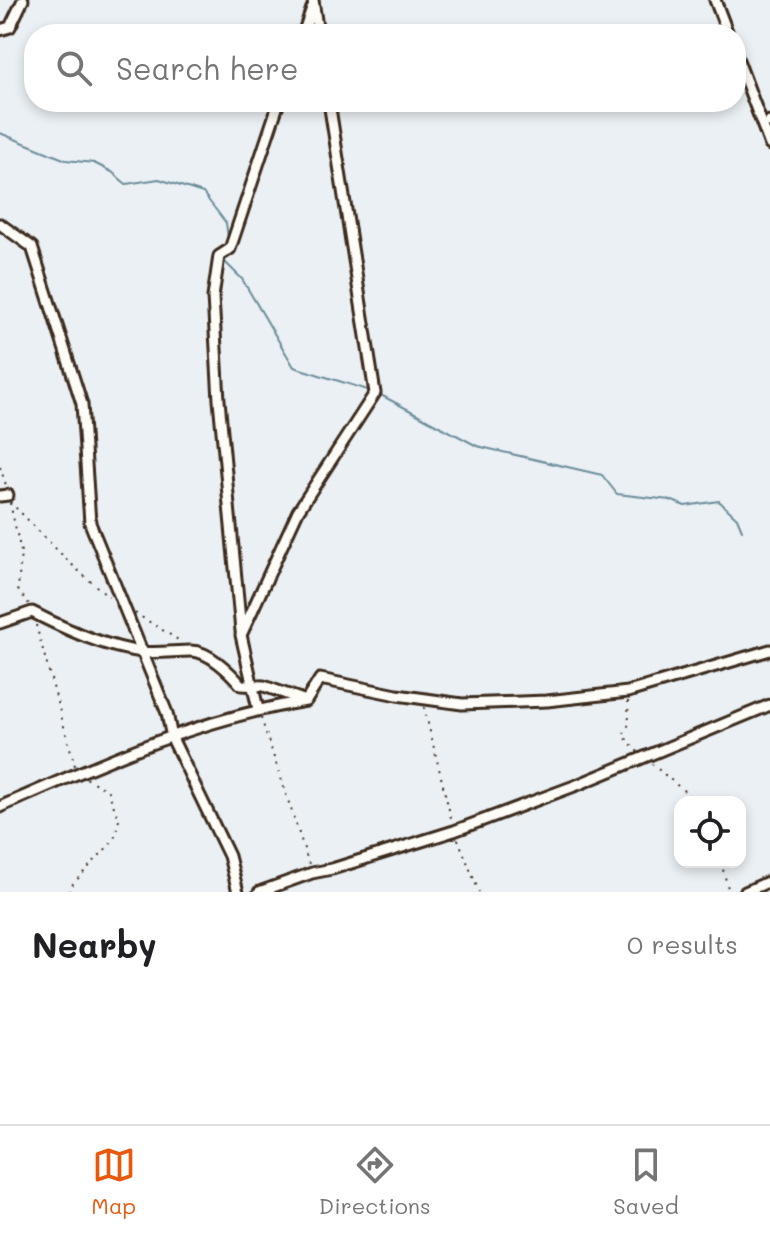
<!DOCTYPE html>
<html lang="en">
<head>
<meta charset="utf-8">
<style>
  :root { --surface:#fff; --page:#f6f6f6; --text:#202124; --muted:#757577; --line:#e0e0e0; --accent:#ea580c }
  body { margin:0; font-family:Mali,sans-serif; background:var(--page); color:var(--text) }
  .controls { position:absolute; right:24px; bottom:24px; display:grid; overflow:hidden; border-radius:16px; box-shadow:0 4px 12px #0003 }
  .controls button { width:72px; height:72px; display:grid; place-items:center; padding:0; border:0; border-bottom:2px solid var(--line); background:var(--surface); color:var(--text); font:40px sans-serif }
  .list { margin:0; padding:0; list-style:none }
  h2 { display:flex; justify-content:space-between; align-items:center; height:104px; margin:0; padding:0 32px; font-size:34px }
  h2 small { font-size:26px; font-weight:400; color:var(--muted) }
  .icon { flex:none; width:44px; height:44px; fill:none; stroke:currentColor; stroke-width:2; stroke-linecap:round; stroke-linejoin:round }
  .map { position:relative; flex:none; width:770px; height:892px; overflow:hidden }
  .search { position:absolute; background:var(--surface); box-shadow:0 4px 12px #0003; left:24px; right:24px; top:24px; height:88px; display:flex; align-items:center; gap:20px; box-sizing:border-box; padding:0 28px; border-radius:32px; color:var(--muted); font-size:30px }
  .sheet { height:232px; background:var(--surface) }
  nav { display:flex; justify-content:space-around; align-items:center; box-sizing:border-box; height:112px; border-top:2px solid var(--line); background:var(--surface); font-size:22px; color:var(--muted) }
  nav a { display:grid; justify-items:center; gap:4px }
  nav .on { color:var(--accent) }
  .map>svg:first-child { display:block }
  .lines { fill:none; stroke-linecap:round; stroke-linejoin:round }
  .stream { stroke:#6c8d9a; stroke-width:2 }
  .street-casing { stroke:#3b2a1e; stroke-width:15 }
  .path { stroke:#3b2a1e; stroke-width:2; stroke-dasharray:2 6; stroke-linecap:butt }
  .street { stroke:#fdfcf7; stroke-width:9 }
</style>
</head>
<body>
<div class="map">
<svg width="770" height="892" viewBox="0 0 770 892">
  <rect width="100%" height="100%" fill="#ebf0f4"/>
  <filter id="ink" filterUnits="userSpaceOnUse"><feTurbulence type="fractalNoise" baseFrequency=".0125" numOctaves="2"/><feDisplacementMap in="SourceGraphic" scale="16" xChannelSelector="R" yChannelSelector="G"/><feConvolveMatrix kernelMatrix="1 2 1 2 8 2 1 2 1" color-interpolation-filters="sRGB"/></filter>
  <g filter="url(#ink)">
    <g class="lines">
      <g class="stream">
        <polyline points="0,133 66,160 94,163 112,172 126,184 159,179 203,193 226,223 228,238"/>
        <polyline points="227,256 224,261 242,279 294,367 371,391"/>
        <polyline points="377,393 477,446 602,475 617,494 670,500 685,506 719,501 737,518 742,530"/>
      </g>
      <defs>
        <g id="street">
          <polyline points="313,0 318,34"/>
          <polyline points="715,0 728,34"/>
          <polyline points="0,30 10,27 23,0"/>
          <polyline points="303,34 312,8"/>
          <polyline points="736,55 770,145"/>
          <polyline points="770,121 770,122"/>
          <polyline points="0,224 32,247 82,404 90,523 167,713 172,738 229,856 238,892"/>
          <polyline points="0,496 8,495"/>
          <path d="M 0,623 L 32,612 C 65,629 104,647 142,652 C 158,654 175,651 191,651 C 209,651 230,672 241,685 L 264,686 L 303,700"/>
          <polyline points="241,631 219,400 213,297 219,256 230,249 279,102"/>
          <polyline points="258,709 241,635 298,511 375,393 329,102"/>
          <path d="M 0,807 C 98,764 200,718 306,701 L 320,679 L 397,695 L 462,704 L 547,701 L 628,692 L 770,650"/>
          <polyline points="259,892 312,873 332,869 454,831 577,785 770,705"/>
          <polyline points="745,892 770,881"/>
        </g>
      </defs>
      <use href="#street" class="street-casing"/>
      <g class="path">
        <polyline points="0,467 6,485"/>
        <path d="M 10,502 C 43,534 73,570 109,596"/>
        <polyline points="10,503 21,552 18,590 29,604"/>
        <polyline points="135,613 180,641"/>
        <polyline points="36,625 75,766"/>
        <polyline points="628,701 629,724 623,735 638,752"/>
        <polyline points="424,707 452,822"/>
        <polyline points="261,718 309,864"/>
        <polyline points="652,764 697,802"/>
        <polyline points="458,839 479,892"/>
        <polyline points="721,862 729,892"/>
        <polyline points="69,892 70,887 114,840 119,820 108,791 86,778"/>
      </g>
      <use href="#street" class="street"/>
    </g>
  </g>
</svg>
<div class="controls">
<button><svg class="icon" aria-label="locate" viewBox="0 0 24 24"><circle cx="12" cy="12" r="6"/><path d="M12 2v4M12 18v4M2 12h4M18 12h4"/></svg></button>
</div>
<div class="search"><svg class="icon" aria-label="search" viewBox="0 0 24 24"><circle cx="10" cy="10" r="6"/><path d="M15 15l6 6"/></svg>Search here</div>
</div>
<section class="sheet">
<h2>Nearby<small>0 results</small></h2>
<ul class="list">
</ul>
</section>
<nav>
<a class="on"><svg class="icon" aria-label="map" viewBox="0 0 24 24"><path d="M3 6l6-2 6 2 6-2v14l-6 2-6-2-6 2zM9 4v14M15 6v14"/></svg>Map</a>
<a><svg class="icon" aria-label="directions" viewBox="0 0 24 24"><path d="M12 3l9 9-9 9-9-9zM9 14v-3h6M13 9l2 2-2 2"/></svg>Directions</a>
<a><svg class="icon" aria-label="saved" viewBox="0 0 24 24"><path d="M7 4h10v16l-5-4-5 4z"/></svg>Saved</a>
</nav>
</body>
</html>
